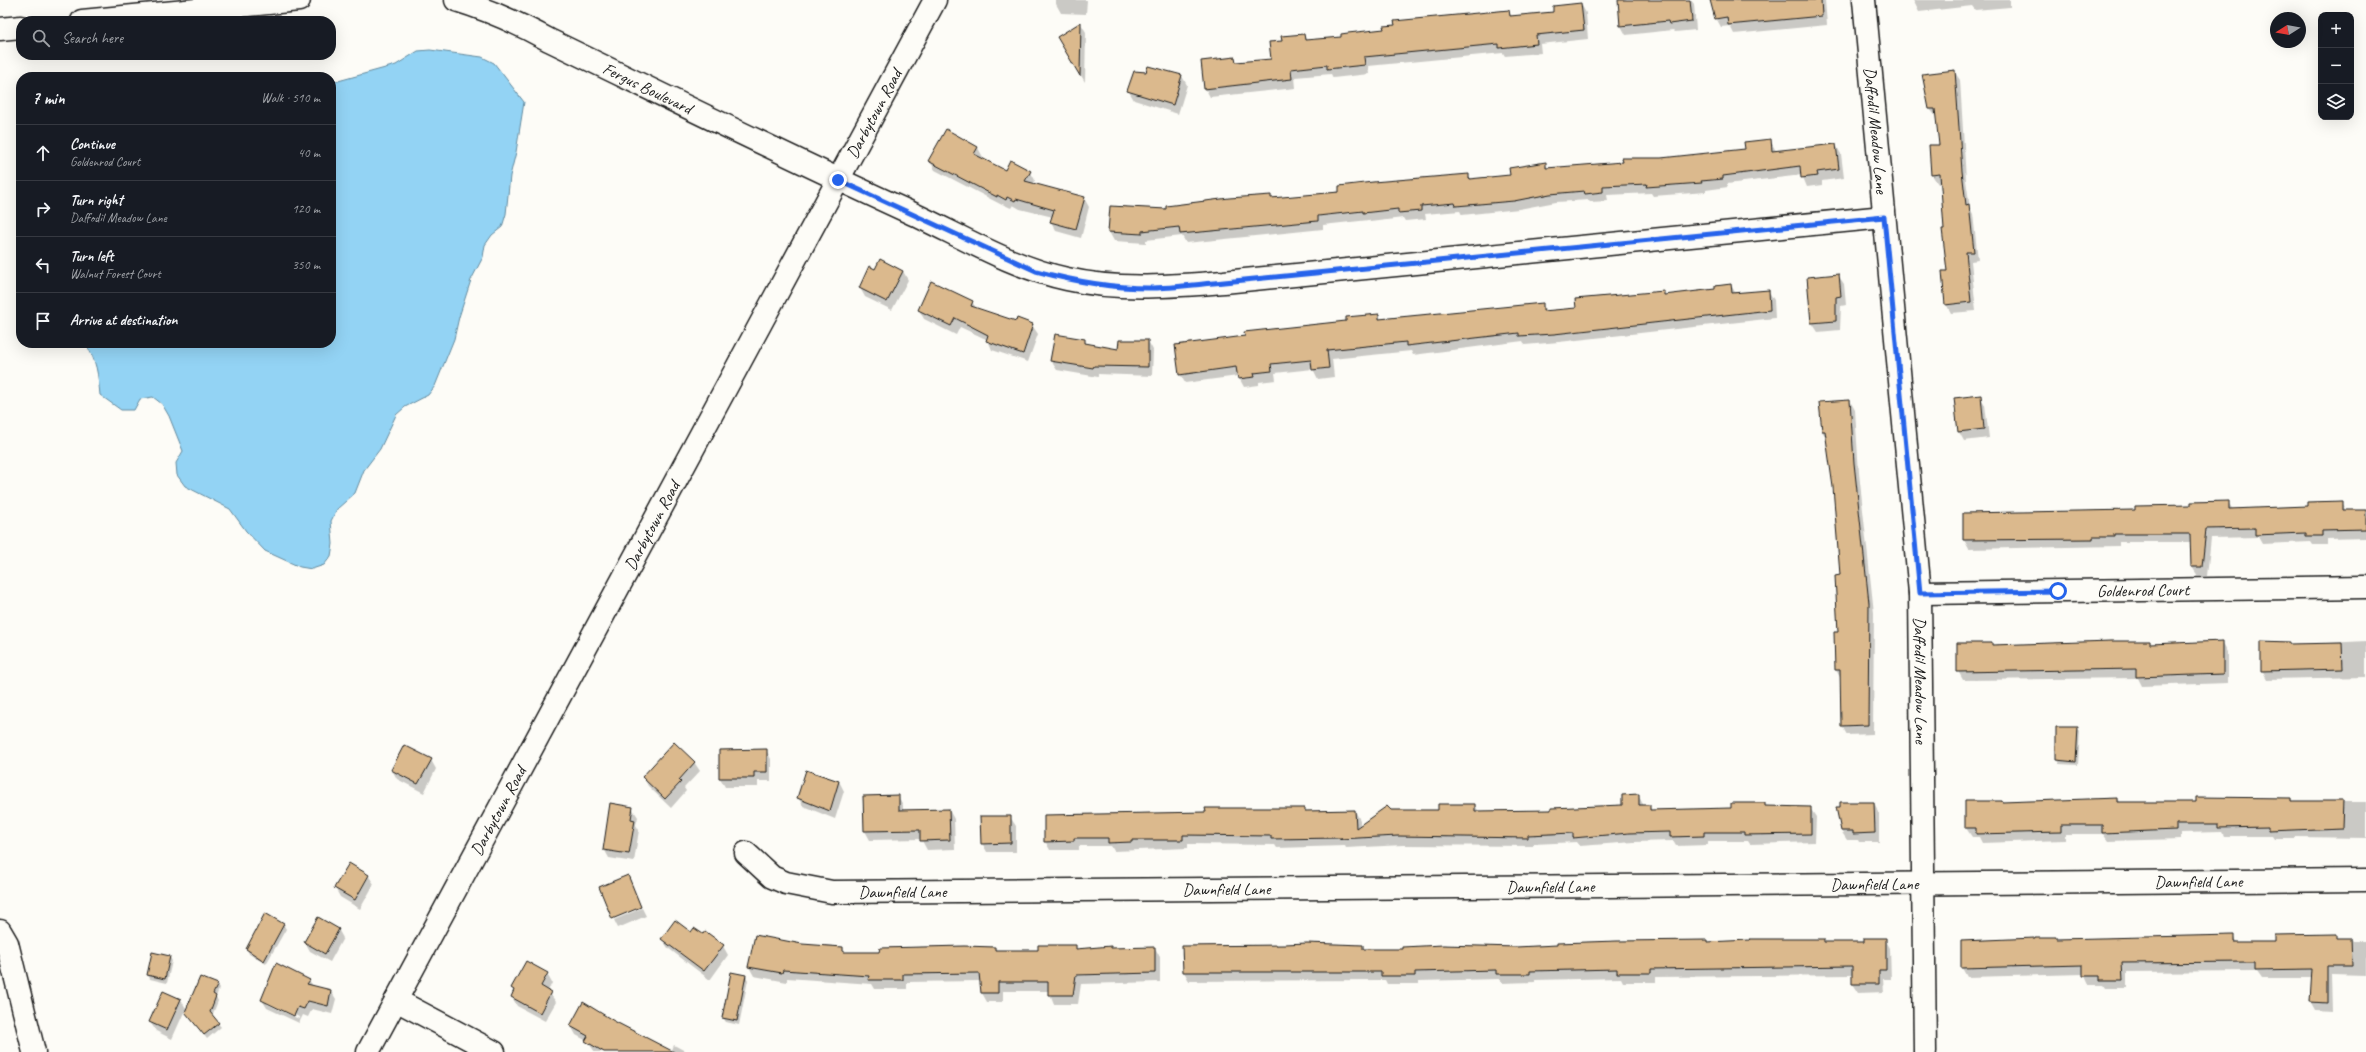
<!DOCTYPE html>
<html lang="en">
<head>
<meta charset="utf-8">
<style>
  :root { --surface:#171b24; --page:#242831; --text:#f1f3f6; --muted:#9ea1a6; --line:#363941 }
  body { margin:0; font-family:Caveat,sans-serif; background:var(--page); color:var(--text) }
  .controls { position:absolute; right:12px; top:12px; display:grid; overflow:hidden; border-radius:8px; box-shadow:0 4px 16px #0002 }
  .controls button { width:36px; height:36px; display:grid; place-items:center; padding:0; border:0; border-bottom:1px solid var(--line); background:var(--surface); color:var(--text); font:20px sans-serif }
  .compass { position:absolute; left:2270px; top:12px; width:36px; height:36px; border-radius:50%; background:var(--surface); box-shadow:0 4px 16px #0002; rotate:259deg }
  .stop { position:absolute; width:12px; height:12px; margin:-9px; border:3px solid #2563eb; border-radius:50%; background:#fff }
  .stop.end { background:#2563eb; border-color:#fff; box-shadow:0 1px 4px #0008 }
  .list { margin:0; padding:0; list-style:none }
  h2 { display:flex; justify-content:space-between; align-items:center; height:52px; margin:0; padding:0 16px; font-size:17px }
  h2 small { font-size:13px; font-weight:400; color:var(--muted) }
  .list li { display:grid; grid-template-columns:26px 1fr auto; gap:12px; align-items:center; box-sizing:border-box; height:56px; padding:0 16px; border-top:1px solid var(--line) }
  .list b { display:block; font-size:15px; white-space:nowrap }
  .list p { margin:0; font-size:13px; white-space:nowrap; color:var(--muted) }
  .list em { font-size:13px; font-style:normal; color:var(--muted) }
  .icon { flex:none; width:22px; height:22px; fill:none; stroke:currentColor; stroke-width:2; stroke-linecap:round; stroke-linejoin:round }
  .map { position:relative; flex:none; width:2366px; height:1052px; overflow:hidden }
  .search { position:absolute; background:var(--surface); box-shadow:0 4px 16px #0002; left:16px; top:16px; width:320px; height:44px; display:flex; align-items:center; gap:10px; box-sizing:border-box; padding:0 14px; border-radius:16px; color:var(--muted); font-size:15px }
  .panel { position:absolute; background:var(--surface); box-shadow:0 4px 16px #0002; left:16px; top:72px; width:320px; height:276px; border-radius:16px }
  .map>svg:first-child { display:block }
  .water { fill:#93d3f4; stroke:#638a9e }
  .shadow { fill:#0003; fill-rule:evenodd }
  .building { fill:#dbb98d; stroke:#1c1c1c }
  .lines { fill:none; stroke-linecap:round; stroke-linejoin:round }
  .minor-casing { stroke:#1c1c1c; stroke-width:25 }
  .major-casing { stroke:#1c1c1c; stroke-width:25 }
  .minor { stroke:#fdfcf7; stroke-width:22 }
  .major { stroke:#fdfcf7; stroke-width:22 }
  .route { stroke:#2563eb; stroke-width:5 }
  .labels { text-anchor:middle; stroke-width:3.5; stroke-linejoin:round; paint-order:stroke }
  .street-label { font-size:17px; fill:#1c1c1c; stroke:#fdfcf7 }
</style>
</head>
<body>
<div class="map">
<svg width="2366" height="1052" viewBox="0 0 2366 1052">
  <rect width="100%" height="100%" fill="#fdfcf7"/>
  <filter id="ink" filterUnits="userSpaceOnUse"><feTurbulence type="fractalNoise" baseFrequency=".025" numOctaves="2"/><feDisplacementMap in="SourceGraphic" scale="8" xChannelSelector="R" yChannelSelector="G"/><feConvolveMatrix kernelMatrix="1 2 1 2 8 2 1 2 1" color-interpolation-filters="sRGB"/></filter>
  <g filter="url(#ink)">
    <path class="water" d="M 430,50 L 482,57 L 494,63 L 524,102 L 516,152 L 510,176 L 506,214 L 502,227 L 492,235 L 485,245 L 483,257 L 471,280 L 459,317 L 454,339 L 435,386 L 428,395 L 405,407 L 396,415 L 380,449 L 364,470 L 355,493 L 337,509 L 331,521 L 333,544 L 331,556 L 324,565 L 312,569 L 300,567 L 265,551 L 246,531 L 230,509 L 185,486 L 177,475 L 176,463 L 183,451 L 169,416 L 162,404 L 153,397 L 140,399 L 134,410 L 121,410 L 100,395 C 98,375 97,360 85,343 L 331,343 L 331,83 L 396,65 L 418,51 Z"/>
    <g class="shadow">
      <polygon points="1056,0 1087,0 1086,14 1061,13 1056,4"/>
      <polygon points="1619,0 1691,0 1694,4 1696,30 1675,32 1673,30 1626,35 1621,26"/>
      <polygon points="1711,0 1825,0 1827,25 1734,34 1730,26 1721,27 1716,18"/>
      <polygon points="1913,0 2010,0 2010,7 1975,10 1972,6 1919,12"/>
      <polygon points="1581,4 1586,13 1588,39 1540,44 1541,53 1505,56 1503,53 1368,66 1369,74 1333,78 1331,74 1295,77 1296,88 1210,97 1205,88 1234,58 1237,63 1272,60 1283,42 1304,35 1307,41 1342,38 1509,12 1512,17 1554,12"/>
      <polygon points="1081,24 1086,32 1085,82 1058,37"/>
      <polygon points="1162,70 1182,76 1187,85 1178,114 1134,100 1128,90 1147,74 1161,72"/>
      <polygon points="1954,71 1960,80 1966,180 1970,208 1973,214 1978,260 1971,261 1976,311 1951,313 1946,304 1948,272 1942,183 1938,184 1932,175 1931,146 1941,145 1937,118 1930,109"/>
      <polygon points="946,131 978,148 983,157 982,159 1005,171 1030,171 1035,180 1033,184 1084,198 1089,207 1081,238 1056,231 1051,222 1053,217 1020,209 1013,205 1011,208 1002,204 1002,205 935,170 930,161"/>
      <polygon points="1770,140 1776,151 1836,145 1841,154 1844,178 1822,181 1822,185 1807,187 1802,175 1727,184 1728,187 1706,190 1706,192 1653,196 1651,193 1607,195 1608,201 1591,202 1589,200 1556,202 1519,209 1462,215 1460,211 1425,214 1426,219 1405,221 1403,218 1370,222 1369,220 1323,225 1323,229 1186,243 1182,236 1146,240 1146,243 1114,241 1109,232 1167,210 1270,196 1272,199 1341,193 1468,175 1471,180 1511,176 1545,163 1548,169 1746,150"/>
      <polygon points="875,270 903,271 908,280 892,310 865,297 860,288"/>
      <polygon points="1838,275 1844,284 1846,305 1841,306 1840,330 1818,332 1812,323 1808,278"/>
      <polygon points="1731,285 1736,294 1769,292 1774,300 1775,318 1559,342 1525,345 1523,341 1413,355 1411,351 1332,359 1334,377 1318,379 1313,369 1275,373 1276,380 1259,382 1259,385 1244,387 1238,376 1185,383 1180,374 1378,315 1381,320 1542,304 1547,312 1577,309 1663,292 1665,296 1716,290"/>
      <polygon points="972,302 977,309 1017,323 1032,325 1038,334 1028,362 992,350 988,340 960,327 956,335 924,319 919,310"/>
      <polygon points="1084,340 1087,344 1119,350 1148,341 1153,350 1152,376 1098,374 1098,377 1057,370 1051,361"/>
      <polygon points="1980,396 1985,405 1989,438 1964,441 1959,432"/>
      <polygon points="1850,401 1855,410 1859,473 1874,613 1873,734 1847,735 1842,726 1841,679 1836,670 1835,633 1839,633 1841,576 1834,486 1827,439 1822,431"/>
      <polygon points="2228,502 2233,510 2308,507 2342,502 2347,511 2366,510 2366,538 2327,539 2327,545 2313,545 2311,542 2262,544 2258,537 2211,538 2207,576 2198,576 2192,567 2192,542 2119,542 2119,546 1969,549 1964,540 2136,511"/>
      <polygon points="2366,641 2366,677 2267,679 2262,670 2289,645"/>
      <polygon points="2149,642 2150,645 2223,643 2228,652 2228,683 2142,686 2138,678 1963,680 1958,671 1991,644 1992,646"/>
      <polygon points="2057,728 2077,728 2080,732 2078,765 2059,764 2057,760"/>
      <polygon points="766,750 771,759 771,781 758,781 758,787 725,787 720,778"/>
      <polygon points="431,760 436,769 424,793 397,779 392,770"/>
      <polygon points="694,762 700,771 684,788 686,791 671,808 648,786 643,777"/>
      <polygon points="839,781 844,791 835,819 803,806 798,797"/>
      <polygon points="1638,795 1644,806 1649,806 1652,811 1732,809 1765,804 1766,807 1810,808 1816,817 1815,842 1750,844 1748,841 1708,841 1708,845 1676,846 1673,841 1634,842 1580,846 1577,842 1533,844 1533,846 1403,845 1346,848 1345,846 1277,848 1275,845 1188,844 1188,848 1114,851 1111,846 1079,846 1079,850 1050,850 1045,841 1207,813 1304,809 1306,812 1355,811 1360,820 1360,826 1391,811 1439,811 1475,805 1479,812 1552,811 1623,806"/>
      <polygon points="898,796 903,805 903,811 949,810 954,819 955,849 927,850 921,839 870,840 865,831"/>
      <polygon points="2117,799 2120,803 2197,803 2291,799 2293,802 2366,802 2366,838 2296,837 2296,839 2274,839 2272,836 2224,836 2222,832 2181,833 2181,839 2108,841 2103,834 2065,834 2065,840 1982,843 1979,837 1972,837 1966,828 2002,802 2003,803"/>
      <polygon points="1874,803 1879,812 1879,842 1859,842 1858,840 1847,840 1841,831"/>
      <polygon points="632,808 638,817 636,825 639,830 634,862 609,858 604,849"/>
      <polygon points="1010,817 1016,826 1016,852 987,852 982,843"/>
      <polygon points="368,875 374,884 360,909 340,897 335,888"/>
      <polygon points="628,876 641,906 613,918"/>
      <polygon points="642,908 646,916 618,928 614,920"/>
      <polygon points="283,924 286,929 266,964 249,954 247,949"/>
      <polygon points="338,929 343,938 330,962 310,951 305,942"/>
      <polygon points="691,933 723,946 728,955 710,980 668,948 662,939"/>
      <polygon points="2335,935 2337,939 2351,939 2353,942 2366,942 2366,975 2331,974 2332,1012 2316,1011 2311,1002 2312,978 2261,978 2256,971 2127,972 2127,988 2106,988 2104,985 2089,985 2084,974 1967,977 1962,968 2056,938 2057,940 2233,936 2237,943 2276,943"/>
      <polygon points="1885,939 1890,948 1891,979 1883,979 1884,992 1859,993 1853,984 1853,975 1656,977 1656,982 1623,982 1621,978 1535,980 1535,982 1502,983 1499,979 1419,981 1419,984 1387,984 1385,980 1189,981 1184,972 1363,946 1365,950 1516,948 1707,941 1708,943 1823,940 1825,943 1865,943"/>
      <polygon points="802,945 843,948 845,953 880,953 995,948 997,951 1039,951 1075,946 1077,950 1155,948 1160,957 1160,982 1081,984 1078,1004 1054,1004 1049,991 1003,991 1003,1002 987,1002 982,993 980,981 907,982 907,989 875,989 872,984 787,978 787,982 754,976 749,967"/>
      <polygon points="170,957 172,961 167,983 150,979 148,975"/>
      <polygon points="547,974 552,983 548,991 556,1002 545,1021 517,1006 512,997 514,992 512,988"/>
      <polygon points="746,976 748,980 739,1025 726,1022 723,1018"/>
      <path d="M 309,980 L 313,986 L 331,991 L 336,999 L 332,1014 L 312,1009 L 308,1017 L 303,1015 L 299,1023 L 267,1008 L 262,1000 ZM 267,1002 L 299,1017 L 299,1019 L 267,1004 Z"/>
      <polygon points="217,984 219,989 216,997 218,1001 212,1016 221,1027 207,1039 185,1010 172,1039 156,1031 150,1022 164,992 181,1000 187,1010"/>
      <polygon points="583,1004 671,1052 595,1052 587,1041 576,1035 571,1026"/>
      <polygon points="674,1045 687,1052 671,1052"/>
    </g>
    <g class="building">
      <polygon points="1618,0 1690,0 1692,21 1669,24 1668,21 1620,26"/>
      <polygon points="1710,0 1821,0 1822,16 1728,25 1727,17 1715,19"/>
      <polygon points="1581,3 1584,30 1536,35 1537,44 1499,48 1499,44 1364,57 1365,65 1327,69 1327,65 1291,69 1292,79 1204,89 1201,61 1235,57 1236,62 1271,59 1269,42 1282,41 1281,36 1304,34 1305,40 1341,37 1341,34 1348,33 1384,29 1383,26 1395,25 1394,21 1509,10 1510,16 1553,12 1553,6"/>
      <polygon points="1081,22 1080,76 1057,37"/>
      <polygon points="1148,66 1182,75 1173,105 1127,91 1134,71 1146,72"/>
      <polygon points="1955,70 1962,171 1966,205 1969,204 1974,252 1966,252 1971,302 1945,305 1942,271 1947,271 1942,229 1944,229 1940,174 1931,175 1929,145 1939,145 1935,109 1929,109 1922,74"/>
      <polygon points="946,129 978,147 974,154 1005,170 1010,160 1031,171 1025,181 1085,197 1076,229 1050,222 1054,210 1016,199 1015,201 1007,197 1006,200 997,195 997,197 928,161"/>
      <polygon points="1771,139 1772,151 1836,144 1839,169 1817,172 1818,176 1801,178 1800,166 1723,176 1723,179 1701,181 1702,183 1646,187 1647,184 1603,186 1603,192 1585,194 1584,191 1550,194 1514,201 1456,206 1455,203 1421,206 1421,211 1398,213 1398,209 1363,213 1363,211 1318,216 1318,221 1180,234 1179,227 1142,231 1142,234 1108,232 1110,206 1166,209 1166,206 1229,198 1271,195 1271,198 1339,192 1339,186 1373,182 1469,174 1469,179 1510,175 1509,168 1546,162 1546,168 1623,162 1622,158 1661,158 1745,149 1744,142"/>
      <polygon points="880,259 903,271 887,302 859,288 869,266 875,269"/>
      <polygon points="1839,274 1841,296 1836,297 1836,321 1811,323 1807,277"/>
      <polygon points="931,281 973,301 971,306 1016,321 1017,318 1033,324 1023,354 986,341 988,335 955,318 951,326 918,310"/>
      <polygon points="1731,284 1732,293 1769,290 1770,310 1554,334 1519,336 1519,333 1406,346 1406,342 1327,350 1329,368 1312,370 1311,360 1271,364 1272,371 1254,373 1255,377 1238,379 1236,367 1179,375 1175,345 1245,336 1244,332 1346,321 1346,317 1379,314 1379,319 1543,303 1543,311 1576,308 1575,299 1664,291 1664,295 1715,289 1715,286"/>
      <polygon points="1055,334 1085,339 1085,343 1118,349 1119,340 1148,340 1148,367 1094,366 1093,368 1050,361"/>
      <polygon points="1981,395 1984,429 1958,432 1954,398"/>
      <polygon points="1850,400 1854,463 1869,603 1868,725 1841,726 1840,670 1835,670 1834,632 1838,632 1835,576 1840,575 1833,487 1825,431 1822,431 1819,402"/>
      <polygon points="2229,501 2229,509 2307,506 2307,502 2343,501 2343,510 2366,510 2366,529 2322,530 2322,536 2306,536 2306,533 2255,535 2255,528 2206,529 2202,567 2191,567 2190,534 2114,534 2114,537 2093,537 2093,539 1963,540 1963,513 2135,510 2135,506 2191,505 2191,502"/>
      <polygon points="2111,641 2150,641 2150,644 2223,641 2223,674 2136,677 2136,669 1957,672 1957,643 1992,643 1992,645"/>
      <polygon points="2261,641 2289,642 2289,644 2342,643 2343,669 2261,671"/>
      <polygon points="2056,727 2078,727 2076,762 2056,760"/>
      <polygon points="674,742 695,762 679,780 681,782 665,799 642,777"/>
      <polygon points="404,745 432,759 418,784 391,770"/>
      <polygon points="767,749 767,772 754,772 754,778 719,778 719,750"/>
      <polygon points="806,770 839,781 830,811 797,798"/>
      <polygon points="1639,794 1639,805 1650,805 1650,810 1731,808 1731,803 1765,803 1765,806 1811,807 1811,834 1744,835 1744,832 1704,832 1704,836 1670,837 1670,832 1629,833 1573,838 1573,833 1528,835 1528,838 1398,836 1339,839 1342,838 1271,839 1271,836 1183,835 1183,840 1132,840 1132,842 1108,843 1108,838 1074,838 1074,841 1044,842 1044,815 1206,812 1205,808 1305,808 1305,811 1355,810 1356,828 1387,806 1391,810 1438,810 1438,804 1475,804 1475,811 1551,810 1551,808 1622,805 1622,795"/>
      <polygon points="899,795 899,810 949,809 950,840 920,841 920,830 864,831 863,796"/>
      <polygon points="2196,797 2291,798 2291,801 2343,801 2342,828 2268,831 2268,827 2218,828 2218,824 2176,824 2176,830 2102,833 2102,825 2061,825 2061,832 1976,834 1976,828 1965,828 1965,801 2002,801 2002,802 2117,798 2117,802 2196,802"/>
      <polygon points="1840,802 1874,802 1875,833 1853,834 1853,831 1841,831 1836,807 1840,807"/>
      <polygon points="610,803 633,807 631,819 635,820 629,854 603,850"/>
      <polygon points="980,816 1011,816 1011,843 981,844"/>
      <polygon points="349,863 369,875 355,900 334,888"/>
      <polygon points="628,875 641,907 612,919 599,887"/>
      <polygon points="265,913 284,924 264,961 246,949"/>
      <polygon points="318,917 339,929 325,954 304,942"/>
      <polygon points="675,920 691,932 694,928 703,934 705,931 724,945 704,971 661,939"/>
      <polygon points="2336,934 2336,938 2351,938 2352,966 2327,966 2327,1003 2310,1002 2312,969 2254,970 2254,962 2122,963 2123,980 2100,980 2100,976 2083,976 2083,965 1961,968 1961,941 2035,938 2035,937 2056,937 2056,939 2234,935 2234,942 2275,942 2275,935"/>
      <polygon points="755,935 802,944 843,947 843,952 879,952 880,948 964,946 995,947 995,950 1038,950 1038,945 1076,945 1076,949 1111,946 1111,948 1155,947 1155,973 1076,975 1073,995 1048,995 1048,982 998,982 998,993 981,993 979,973 903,974 903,980 868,980 869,976 783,970 782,973 748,967"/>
      <polygon points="1864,938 1886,938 1886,970 1879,970 1879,984 1852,984 1852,966 1651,969 1651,973 1617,973 1617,969 1530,971 1530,974 1496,974 1496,970 1415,972 1415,976 1381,976 1381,972 1183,972 1182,946 1286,945 1285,944 1307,943 1363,945 1363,949 1402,949 1402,947 1443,945 1516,947 1557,945 1557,943 1617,941 1707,940 1707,942 1750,940 1749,939 1824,939 1824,942 1864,942"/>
      <polygon points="152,952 170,956 165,979 147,975"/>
      <polygon points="526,961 548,973 541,986 551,992 540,1013 511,997 514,990 511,988"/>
      <polygon points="276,963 310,980 307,984 331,990 328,1006 308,1001 304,1009 298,1007 294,1016 261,1000"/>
      <polygon points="731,972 746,975 737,1021 722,1018"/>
      <polygon points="200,977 218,984 213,994 216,996 210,1012 219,1023 204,1035 185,1012"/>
      <polygon points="163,991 181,999 167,1030 149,1022"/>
      <polygon points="583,1002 614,1021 674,1052 604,1052 585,1041 588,1036 570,1026"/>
    </g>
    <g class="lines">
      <defs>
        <g id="minor">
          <path id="s1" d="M 456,0 C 489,10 518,23 549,40 C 669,98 788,157 909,212 C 961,236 1011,267 1067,279 C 1119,291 1171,286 1224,282 L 1884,217"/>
          <path id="s2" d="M 1864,0 L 1920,593 L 1925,1052"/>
          <polyline points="82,21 299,0"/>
          <polyline points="0,29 21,27"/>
          <path id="s3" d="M 1920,593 L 2366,587"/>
          <path id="s4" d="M 746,853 L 772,877 L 786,883 L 832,892 L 2366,880"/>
          <polyline points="0,931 7,943 34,1052"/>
          <polyline points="396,1000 494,1052"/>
        </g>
        <g id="major">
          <path id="s5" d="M 368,1052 L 935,0"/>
        </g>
      </defs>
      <use href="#minor" class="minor-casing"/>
      <use href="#major" class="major-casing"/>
      <use href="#minor" class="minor"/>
      <use href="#major" class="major"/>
    </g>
  </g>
  <g class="lines" filter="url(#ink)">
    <path class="route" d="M 838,180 L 1036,271 C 1073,281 1109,288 1148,288 C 1173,288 1199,284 1224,282 L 1884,217 L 1920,593 L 2058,591"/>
  </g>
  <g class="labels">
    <g class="street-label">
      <text dy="6" stroke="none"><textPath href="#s1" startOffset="211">Fergus Boulevard</textPath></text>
      <text dy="6" stroke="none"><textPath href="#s5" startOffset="1066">Darbytown Road</textPath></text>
      <text dy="6" stroke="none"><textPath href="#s2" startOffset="131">Daffodil Meadow Lane</textPath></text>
      <text dy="6" stroke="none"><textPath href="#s5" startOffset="598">Darbytown Road</textPath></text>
      <text dy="6" stroke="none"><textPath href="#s3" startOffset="223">Goldenrod Court</textPath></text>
      <text dy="6" stroke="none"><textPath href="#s2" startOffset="683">Daffodil Meadow Lane</textPath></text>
      <text dy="6" stroke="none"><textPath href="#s5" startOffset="274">Darbytown Road</textPath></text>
      <text dy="6" stroke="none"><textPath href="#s4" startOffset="1464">Dawnfield Lane</textPath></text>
      <text dy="6" stroke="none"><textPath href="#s4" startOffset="1140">Dawnfield Lane</textPath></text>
      <text dy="6" stroke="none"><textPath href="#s4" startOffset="816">Dawnfield Lane</textPath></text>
      <text dy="6" stroke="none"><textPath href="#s4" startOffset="492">Dawnfield Lane</textPath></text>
      <text dy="6" stroke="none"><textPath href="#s4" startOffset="168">Dawnfield Lane</textPath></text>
    </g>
  </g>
</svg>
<div class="controls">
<button>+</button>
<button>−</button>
<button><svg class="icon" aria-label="layers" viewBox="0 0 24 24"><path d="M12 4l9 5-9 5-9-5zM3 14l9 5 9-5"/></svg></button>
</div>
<svg class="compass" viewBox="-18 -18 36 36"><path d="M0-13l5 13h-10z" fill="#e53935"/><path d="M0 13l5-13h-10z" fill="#9ea1a6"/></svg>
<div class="stop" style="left:2058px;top:591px"></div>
<div class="stop end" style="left:838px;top:180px"></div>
<div class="search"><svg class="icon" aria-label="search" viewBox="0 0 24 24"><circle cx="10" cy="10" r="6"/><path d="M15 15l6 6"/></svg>Search here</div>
<section class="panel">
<h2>7 min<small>Walk · 510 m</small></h2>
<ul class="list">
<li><svg class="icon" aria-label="ahead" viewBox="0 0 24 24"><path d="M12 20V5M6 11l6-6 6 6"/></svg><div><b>Continue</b><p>Goldenrod Court</p></div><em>40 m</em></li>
<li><svg class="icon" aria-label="right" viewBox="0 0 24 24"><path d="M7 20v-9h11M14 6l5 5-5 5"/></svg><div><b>Turn right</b><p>Daffodil Meadow Lane</p></div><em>120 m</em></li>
<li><svg class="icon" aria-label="left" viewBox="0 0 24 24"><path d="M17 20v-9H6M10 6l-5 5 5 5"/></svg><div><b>Turn left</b><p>Walnut Forest Court</p></div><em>350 m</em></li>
<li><svg class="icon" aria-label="arrive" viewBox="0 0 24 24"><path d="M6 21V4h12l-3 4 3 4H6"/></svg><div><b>Arrive at destination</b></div></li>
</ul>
</section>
</div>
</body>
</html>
